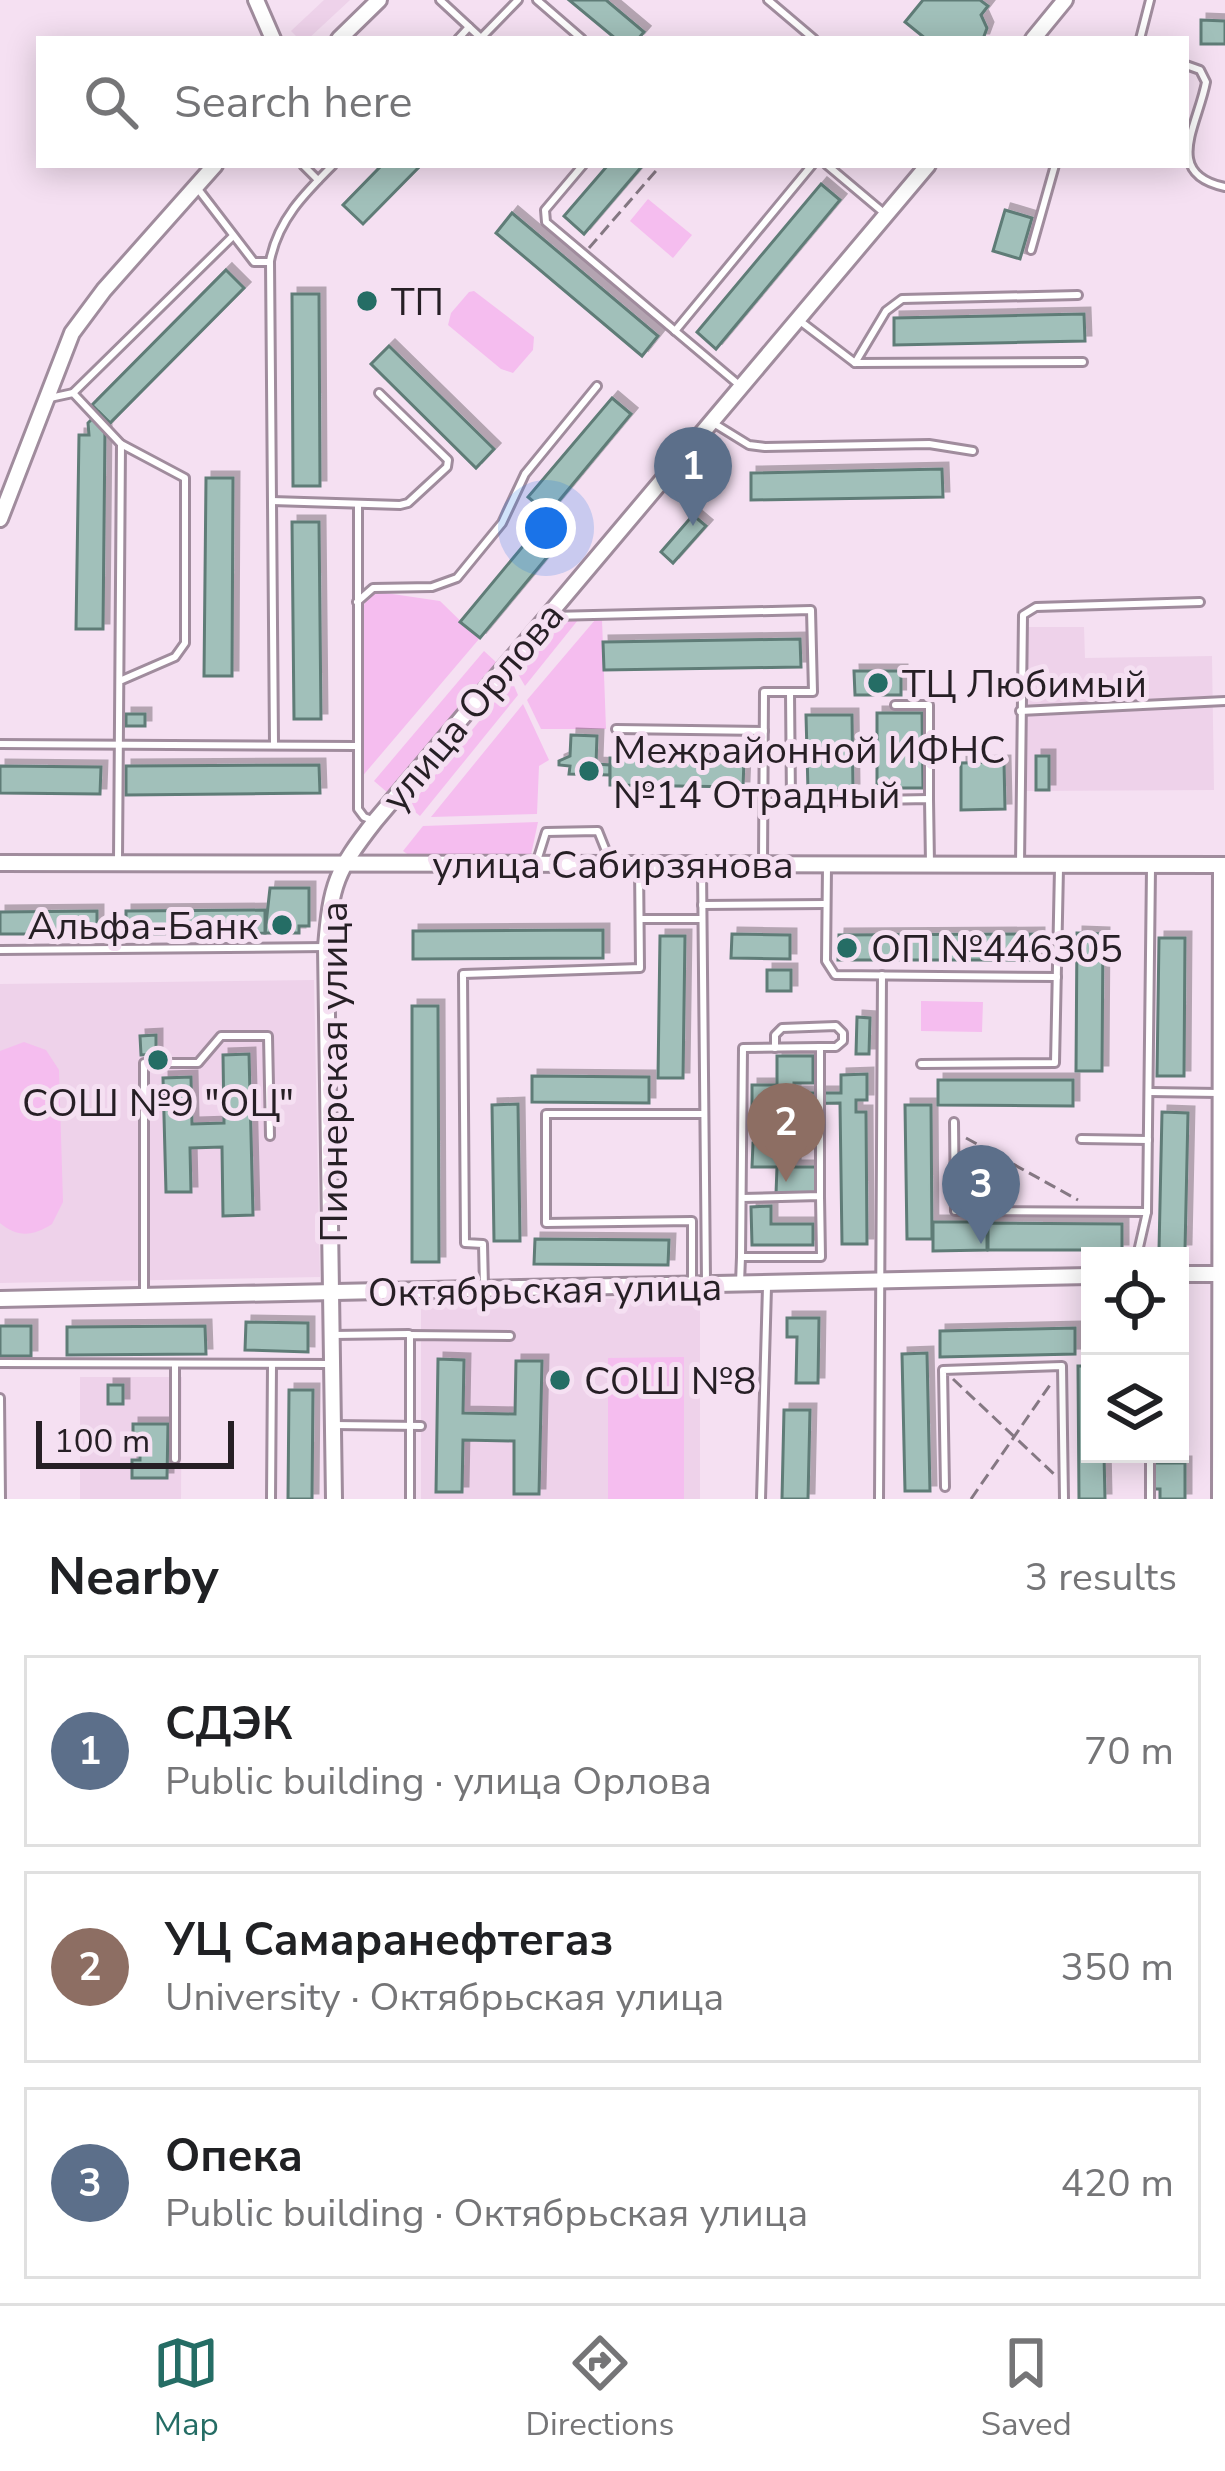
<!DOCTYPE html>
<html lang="en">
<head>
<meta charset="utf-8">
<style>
  :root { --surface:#fff; --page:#f6f6f6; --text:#202124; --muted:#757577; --line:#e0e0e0; --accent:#256d65 }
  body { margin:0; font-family:"Nunito Sans",sans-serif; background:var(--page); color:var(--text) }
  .controls { position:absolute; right:36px; bottom:36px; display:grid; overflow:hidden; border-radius:0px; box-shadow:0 6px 30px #0003 }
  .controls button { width:108px; height:108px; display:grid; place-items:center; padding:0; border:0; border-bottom:3px solid var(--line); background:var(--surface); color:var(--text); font:60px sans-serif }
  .scale { position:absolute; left:36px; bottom:30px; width:198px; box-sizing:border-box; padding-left:12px; border:6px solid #261f25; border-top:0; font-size:33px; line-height:42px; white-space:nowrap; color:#261f25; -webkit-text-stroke:9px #f5e0f2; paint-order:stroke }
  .you { position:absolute; left:546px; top:528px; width:42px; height:42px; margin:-30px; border:9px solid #fff; border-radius:50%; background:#1a73e8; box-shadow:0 0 0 18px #1a73e833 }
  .badge { display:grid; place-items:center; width:78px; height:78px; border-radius:50%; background:var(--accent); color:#fff; font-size:39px; font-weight:700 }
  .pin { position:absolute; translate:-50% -99px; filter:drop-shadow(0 3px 6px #0008) }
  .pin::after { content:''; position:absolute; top:63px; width:42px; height:36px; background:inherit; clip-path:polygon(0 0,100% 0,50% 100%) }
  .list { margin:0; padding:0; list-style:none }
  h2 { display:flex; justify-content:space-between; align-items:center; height:156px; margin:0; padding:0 48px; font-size:51px }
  h2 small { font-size:39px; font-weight:400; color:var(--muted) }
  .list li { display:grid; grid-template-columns:78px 1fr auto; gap:36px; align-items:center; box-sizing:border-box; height:192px; margin:0 24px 24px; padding:0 24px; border:3px solid var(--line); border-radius:0px }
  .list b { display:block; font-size:45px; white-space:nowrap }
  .list p { margin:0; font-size:39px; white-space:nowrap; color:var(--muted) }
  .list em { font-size:39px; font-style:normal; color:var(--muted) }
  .icon { flex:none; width:66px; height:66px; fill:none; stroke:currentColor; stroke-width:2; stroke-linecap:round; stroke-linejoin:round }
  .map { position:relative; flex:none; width:1225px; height:1499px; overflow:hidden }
  .search { position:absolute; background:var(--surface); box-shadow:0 6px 30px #0003; left:36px; right:36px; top:36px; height:132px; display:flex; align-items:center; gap:30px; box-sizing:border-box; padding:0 42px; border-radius:0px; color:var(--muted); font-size:45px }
  .sheet { height:804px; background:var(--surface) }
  nav { display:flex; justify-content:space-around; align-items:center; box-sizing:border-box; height:168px; border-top:3px solid var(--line); background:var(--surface); font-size:33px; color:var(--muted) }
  nav a { display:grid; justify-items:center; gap:6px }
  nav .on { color:var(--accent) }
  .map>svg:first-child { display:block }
  .built { fill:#eed2ea }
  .green { fill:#f5bdef }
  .building { fill:#a1c0ba; stroke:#5f7c77; stroke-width:3; filter:url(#shadow) }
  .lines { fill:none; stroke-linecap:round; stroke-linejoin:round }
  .lane-casing { stroke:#a08c9d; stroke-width:12 }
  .street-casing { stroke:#a08c9d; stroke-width:20 }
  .path { stroke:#857883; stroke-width:3; stroke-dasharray:12 6; stroke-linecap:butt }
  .lane { stroke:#fff; stroke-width:6 }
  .street { stroke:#fff; stroke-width:14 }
  .poi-dot { fill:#256d65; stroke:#f5e0f2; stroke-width:4.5 }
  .labels { text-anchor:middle; stroke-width:10; stroke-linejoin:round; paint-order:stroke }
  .poi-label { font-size:39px; fill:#261f25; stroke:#f5e0f2; text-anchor:start }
  .street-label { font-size:39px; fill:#261f25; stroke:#f5e0f2 }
</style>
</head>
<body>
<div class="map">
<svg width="1225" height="1499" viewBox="0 0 1225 1499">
  <defs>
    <filter id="shadow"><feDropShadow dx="6" dy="-6" stdDeviation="0" flood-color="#0004"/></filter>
  </defs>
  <rect width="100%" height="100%" fill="#f5e0f2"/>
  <g class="built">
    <polygon points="324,0 350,0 308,39 299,39 291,31"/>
    <polygon points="1026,627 1084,627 1085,658 1212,656 1214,790 1026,791"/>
    <polygon points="314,980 320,1277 0,1283 0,984"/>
    <polygon points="700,1298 700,1499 421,1499 421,1300"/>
    <polygon points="80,1377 182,1377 181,1499 80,1499"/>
  </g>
  <g class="green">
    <polygon points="648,199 692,235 673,258 630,221"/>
    <polygon points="474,291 534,337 533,350 513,373 501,369 448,325 451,313 469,292"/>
    <polygon points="379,592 440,601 479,639 360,779 360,616 367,597"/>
    <polygon points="602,619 606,729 541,729 527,700 595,620"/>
    <polygon points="578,620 525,686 518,674 561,622"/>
    <polygon points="484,651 497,663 388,793 374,781"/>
    <polygon points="512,681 518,695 420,816 409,807"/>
    <polygon points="523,704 549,760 539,766 537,814 431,817"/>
    <polygon points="538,822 531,855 410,856 403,851 423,826"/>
    <polygon points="921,1001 983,1002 982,1032 921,1031"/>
    <path d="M 24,1042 L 46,1050 L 59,1070 L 63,1202 L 52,1224 C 34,1236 17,1238 0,1223 L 0,1051 Z"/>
    <polygon points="684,1357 684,1499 608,1499 608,1358"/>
  </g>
  <g class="building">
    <polygon points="569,0 606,0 644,32 638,39 616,39"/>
    <polygon points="923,0 980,0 988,6 981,15 987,28 983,39 926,39 905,22"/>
    <polygon points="1201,20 1225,21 1225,44 1201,44"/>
    <polygon points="382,165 421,165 363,224 343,205"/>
    <polygon points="608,165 643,165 584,234 564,216"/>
    <polygon points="821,184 840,200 716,349 697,332"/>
    <polygon points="1005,210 1032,218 1020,259 993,251"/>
    <polygon points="512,213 658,336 642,356 496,233"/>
    <polygon points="226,270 244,288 110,423 92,405"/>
    <polygon points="292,294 319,294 320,486 293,486"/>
    <polygon points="1084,314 1085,341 894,345 894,318"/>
    <polygon points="389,346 494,449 476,468 371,364"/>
    <polygon points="612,398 631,414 548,514 528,497"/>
    <polygon points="99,412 110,423 105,429 103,629 76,629 79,435 89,435 88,423"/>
    <polygon points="942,469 943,497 751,500 751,473"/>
    <polygon points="206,478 233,478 232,676 204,676"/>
    <polygon points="693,515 706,526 673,563 661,552"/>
    <polygon points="292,522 319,522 321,719 294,719"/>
    <polygon points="543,522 563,538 480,638 460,622"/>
    <polygon points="800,639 801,667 604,670 603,642"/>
    <polygon points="854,671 901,671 901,695 855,695"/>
    <polygon points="877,713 922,713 923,788 877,788"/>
    <rect x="126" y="714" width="19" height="12"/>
    <polygon points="806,715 852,715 853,789 808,790"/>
    <polygon points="571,735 597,736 596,764 610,765 610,775 569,774 570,766 559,765 559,761 570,756"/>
    <rect x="1036" y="756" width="13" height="34"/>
    <polygon points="610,758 744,761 743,787 610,785"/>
    <polygon points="1004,762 1005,809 961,810 961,763"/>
    <polygon points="319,765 320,793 126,795 126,766"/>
    <polygon points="0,766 101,767 100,794 0,793"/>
    <polygon points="270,888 309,888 309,926 299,926 299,933 265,933"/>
    <polygon points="265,910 265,933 126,934 126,911"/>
    <polygon points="97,911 97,934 0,934 0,912"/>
    <polygon points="603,930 603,958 413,959 413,931"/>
    <polygon points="1077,933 1103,934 1102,1071 1076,1071"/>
    <polygon points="732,934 790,935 790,959 731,958"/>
    <polygon points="1038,934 1038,960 838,960 839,935"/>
    <polygon points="660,936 685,936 683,1078 658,1078"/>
    <polygon points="1159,938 1185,938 1184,1076 1157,1076"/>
    <rect x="767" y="970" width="24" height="21"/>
    <polygon points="412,1006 438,1006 439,1262 412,1262"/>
    <polygon points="857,1017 870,1018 869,1054 856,1054"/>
    <polygon points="156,1035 156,1054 141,1055 140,1036"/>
    <polygon points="249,1054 253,1215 223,1216 222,1147 190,1148 191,1192 166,1192 163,1078 191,1077 192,1124 224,1123 223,1055"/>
    <polygon points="777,1056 813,1056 813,1083 794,1083 794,1111 816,1111 815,1138 795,1137 794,1167 818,1167 818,1194 776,1194 777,1167 752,1167 753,1143 772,1143 773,1109 752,1109 752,1085 777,1085"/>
    <polygon points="867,1074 867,1100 856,1100 856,1112 866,1112 867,1244 842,1244 840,1103 794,1104 794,1093 841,1093 841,1075"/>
    <polygon points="532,1076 649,1077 649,1103 532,1102"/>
    <polygon points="938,1080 1073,1080 1073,1106 938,1105"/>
    <polygon points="518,1104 520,1241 494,1241 492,1105"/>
    <polygon points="905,1105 931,1105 932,1239 907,1239"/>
    <polygon points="1162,1112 1188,1113 1185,1250 1159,1250"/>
    <polygon points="771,1206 771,1224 813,1224 813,1245 752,1245 751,1207"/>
    <polygon points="933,1222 987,1222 987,1250 933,1251"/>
    <polygon points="988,1223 1122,1224 1122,1250 988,1250"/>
    <polygon points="535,1239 669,1240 668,1265 534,1264"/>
    <polygon points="787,1318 819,1318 818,1383 796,1383 797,1337 787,1337"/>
    <polygon points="246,1322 308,1323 308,1352 245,1350"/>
    <rect x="0" y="1326" width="31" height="30"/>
    <polygon points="205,1326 206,1354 67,1355 67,1327"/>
    <polygon points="1075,1328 1075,1354 940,1357 940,1331"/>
    <polygon points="927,1353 930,1491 905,1491 902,1354"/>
    <polygon points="438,1359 464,1360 463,1413 515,1414 516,1361 542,1361 539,1494 514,1494 514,1441 463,1440 462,1492 436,1492"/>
    <polygon points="1078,1366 1090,1366 1090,1454 1104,1454 1105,1499 1079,1499"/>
    <rect x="108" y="1385" width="15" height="19"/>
    <polygon points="289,1390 313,1390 312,1499 288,1499"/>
    <polygon points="784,1410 810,1410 808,1499 782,1499"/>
    <polygon points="133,1424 168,1424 167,1478 132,1478 132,1460 140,1460 140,1439 133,1439"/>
    <polygon points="1152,1463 1185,1463 1185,1499 1160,1499 1160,1489 1152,1489"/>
  </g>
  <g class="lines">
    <defs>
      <g id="lane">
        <polyline points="440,0 482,39"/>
        <polyline points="537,0 582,39"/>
        <polyline points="768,0 814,39"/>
        <polyline points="481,38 518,0"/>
        <polyline points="458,39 469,27"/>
        <polyline points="1140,39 1150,0"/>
        <path d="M 1186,65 L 1200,70 L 1206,82 C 1198,125 1162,174 1225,187"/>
        <polyline points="303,165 318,180"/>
        <polyline points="583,165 545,210 546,222 738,384"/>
        <polyline points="827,165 884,213"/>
        <polyline points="198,189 254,262 269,262"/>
        <polyline points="1031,250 1055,165"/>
        <polyline points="800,321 855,363 886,311 902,299 1078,295"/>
        <polyline points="675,331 812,165"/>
        <polyline points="855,363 1083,362"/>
        <polyline points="73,393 233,236"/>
        <polyline points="50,398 73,393 121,444 118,860"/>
        <polyline points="715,424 749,445 765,447 929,444 973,451"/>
        <polyline points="121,444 185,478 185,643 175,657 122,680"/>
        <polyline points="272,501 400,505 408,503 447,467 448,460 379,393"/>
        <polyline points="358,504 358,809 364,817 372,820"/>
        <polyline points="357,602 373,588 432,587 457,578 502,523 525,474 597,386"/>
        <polyline points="551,616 811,610 813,692 764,692 763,864"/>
        <polyline points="790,692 791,802"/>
        <polyline points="895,705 929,705 929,799"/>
        <polyline points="1020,711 1225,701"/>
        <polyline points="616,729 764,731"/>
        <polyline points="0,744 356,746"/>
        <path d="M 274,744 L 270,261 C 278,220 304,194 333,165"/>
        <polyline points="764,802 929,799 930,864"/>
        <polyline points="536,864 546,832 598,831 610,861"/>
        <polyline points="1020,864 1023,615 1036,607 1200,602"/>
        <polyline points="827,867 826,961 835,975 1057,977"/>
        <polyline points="702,868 706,1281"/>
        <polyline points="702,905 825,904"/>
        <polyline points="640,919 702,919"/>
        <polyline points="0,950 326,947"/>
        <polyline points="775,1048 775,1035 782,1028 836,1026 843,1033 843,1041 836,1047 820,1047"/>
        <polyline points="921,1064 1055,1063 1059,868"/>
        <polyline points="1150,1092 1218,1093"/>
        <polyline points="954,1122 955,1211 1147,1212"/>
        <polyline points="1081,1139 1148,1140"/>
        <polyline points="742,1198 820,1196 820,1047 743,1048 741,1257 821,1257 820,1196"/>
        <polyline points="1137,1256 1147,1212 1151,868"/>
        <polyline points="692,1282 692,1221 546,1223 546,1114 704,1114"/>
        <polyline points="740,1283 741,1257"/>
        <polyline points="484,1287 483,1244 465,1243 463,974 640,968 639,865"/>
        <polyline points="144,1293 144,1063 198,1063 221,1036 268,1036 270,1136"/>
        <polyline points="333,1335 409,1334"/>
        <polyline points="0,1363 330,1364"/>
        <polyline points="0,1398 1,1499"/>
        <polyline points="334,1425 421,1426"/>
        <polyline points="1150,1454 1150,1499"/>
        <polyline points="175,1459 175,1364"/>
        <polyline points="945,1487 943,1370 1062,1366 1064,1499"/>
        <polyline points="271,1499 272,1365"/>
        <polyline points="410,1499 410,1335 510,1336"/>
        <polyline points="761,1499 767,1287"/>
        <polyline points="879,1499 882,975"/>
      </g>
      <g id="street">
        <polyline points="256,0 273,39"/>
        <polyline points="339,39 379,0"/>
        <polyline points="1033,39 1065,0"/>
        <polyline points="0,519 72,333 104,290 215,165"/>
        <polyline points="0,863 1225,865"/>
        <polyline points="1180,1274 1221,1274"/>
        <polyline points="0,1299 1090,1276"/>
        <path d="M 334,1499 L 326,947 C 331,884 336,871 375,821 L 928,165"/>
        <polyline points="1220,1499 1221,865"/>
      </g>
    </defs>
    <use href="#lane" class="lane-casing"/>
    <use href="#street" class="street-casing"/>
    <g class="path">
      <polyline points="589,248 661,165"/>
      <polyline points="966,1138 1078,1200"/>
      <polyline points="953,1379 1055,1475"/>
      <polyline points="971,1499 1052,1382"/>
    </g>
    <use href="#lane" class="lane"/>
    <use href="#street" class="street"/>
  </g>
  <g class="poi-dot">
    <circle cx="367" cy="301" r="12"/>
    <circle cx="878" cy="683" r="12"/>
    <circle cx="589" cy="771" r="12"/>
    <circle cx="282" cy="925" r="12"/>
    <circle cx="847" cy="948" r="12"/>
    <circle cx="158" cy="1060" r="12"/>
    <circle cx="560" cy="1380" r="12"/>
  </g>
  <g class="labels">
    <g class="poi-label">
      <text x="391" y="315">ТП</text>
      <text x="902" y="697">ТЦ Любимый</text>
      <text x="613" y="763">Межрайонной ИФНС<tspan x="613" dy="45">№14 Отрадный</tspan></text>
      <text x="258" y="939" text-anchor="end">Альфа-Банк</text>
      <text x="871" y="962">ОП №446305</text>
      <text x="158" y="1116" text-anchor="middle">СОШ №9 "ОЦ"</text>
      <text x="584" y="1394">СОШ №8</text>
    </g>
    <g class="street-label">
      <text transform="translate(472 706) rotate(-50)" y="14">улица Орлова</text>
      <text x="613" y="878">улица Сабирзянова</text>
      <text transform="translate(333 1072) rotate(-90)" y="14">Пионерская улица</text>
      <text transform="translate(545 1289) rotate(-1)" y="14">Октябрьская улица</text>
    </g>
  </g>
</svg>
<div class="controls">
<button><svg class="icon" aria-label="locate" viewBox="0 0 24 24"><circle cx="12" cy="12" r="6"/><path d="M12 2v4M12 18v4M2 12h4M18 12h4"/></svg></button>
<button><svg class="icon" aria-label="layers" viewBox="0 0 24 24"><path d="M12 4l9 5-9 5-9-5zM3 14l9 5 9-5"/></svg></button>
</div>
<div class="scale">100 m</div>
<div class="you"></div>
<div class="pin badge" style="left:693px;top:526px;background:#5c6f8a">1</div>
<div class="pin badge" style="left:786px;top:1182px;background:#8d6e63">2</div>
<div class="pin badge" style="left:981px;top:1244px;background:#5c6f8a">3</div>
<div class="search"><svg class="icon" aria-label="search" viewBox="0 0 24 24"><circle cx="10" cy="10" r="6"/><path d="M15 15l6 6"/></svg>Search here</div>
</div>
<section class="sheet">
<h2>Nearby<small>3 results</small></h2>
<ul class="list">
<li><span class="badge" style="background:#5c6f8a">1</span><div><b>СДЭК</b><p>Public building · улица Орлова</p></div><em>70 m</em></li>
<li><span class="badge" style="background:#8d6e63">2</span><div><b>УЦ Самаранефтегаз</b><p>University · Октябрьская улица</p></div><em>350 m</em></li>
<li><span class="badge" style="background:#5c6f8a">3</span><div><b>Опека</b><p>Public building · Октябрьская улица</p></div><em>420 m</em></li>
</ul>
</section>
<nav>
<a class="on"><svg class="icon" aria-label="map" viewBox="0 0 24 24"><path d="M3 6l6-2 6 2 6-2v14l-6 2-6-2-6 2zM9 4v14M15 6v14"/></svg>Map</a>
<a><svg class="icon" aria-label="directions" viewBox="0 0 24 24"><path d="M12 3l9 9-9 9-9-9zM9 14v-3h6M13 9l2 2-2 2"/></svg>Directions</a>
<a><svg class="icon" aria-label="saved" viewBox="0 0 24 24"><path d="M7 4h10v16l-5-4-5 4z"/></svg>Saved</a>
</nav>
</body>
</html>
